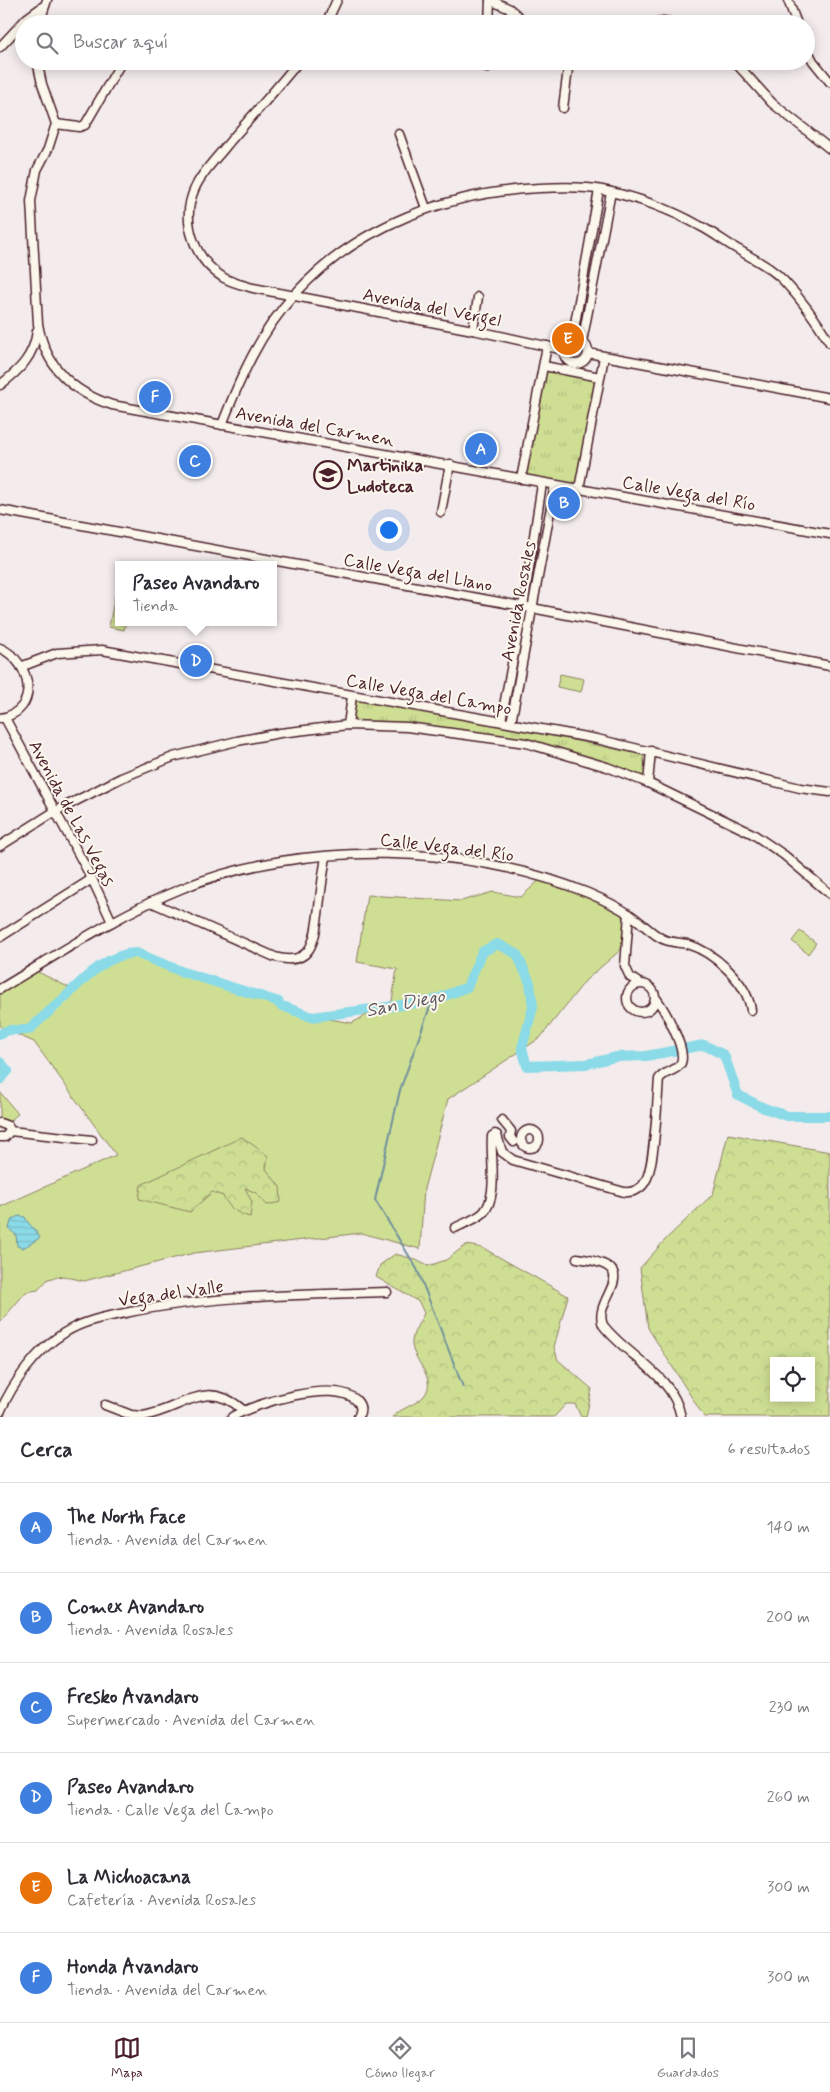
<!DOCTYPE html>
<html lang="es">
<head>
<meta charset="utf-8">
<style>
  :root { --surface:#fff; --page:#f2f2f3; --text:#2b2b33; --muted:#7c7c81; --line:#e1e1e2; --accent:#4a1f2b }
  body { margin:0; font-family:Mynerve,sans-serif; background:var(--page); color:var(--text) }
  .controls { position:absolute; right:15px; bottom:15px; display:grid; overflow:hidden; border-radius:0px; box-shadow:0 2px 12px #0003 }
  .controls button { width:45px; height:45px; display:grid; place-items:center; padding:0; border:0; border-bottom:1px solid var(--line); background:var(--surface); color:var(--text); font:25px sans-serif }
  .you { position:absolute; left:388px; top:529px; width:18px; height:18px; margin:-12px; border:4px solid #fff; border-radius:50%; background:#1a73e8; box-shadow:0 0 0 8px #1a73e833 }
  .badge { display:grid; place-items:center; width:32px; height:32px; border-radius:50%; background:var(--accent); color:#fff; font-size:16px; font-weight:700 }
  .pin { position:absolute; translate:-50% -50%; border:2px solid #fff; box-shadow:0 1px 5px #0006 }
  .popup { position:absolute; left:115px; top:561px; width:162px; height:65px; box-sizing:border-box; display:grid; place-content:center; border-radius:0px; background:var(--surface); filter:drop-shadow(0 1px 4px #0005); font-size:16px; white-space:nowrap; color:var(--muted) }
  .popup b { font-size:19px; color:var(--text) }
  .popup::after { content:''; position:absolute; left:50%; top:100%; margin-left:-10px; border:10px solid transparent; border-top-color:var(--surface) }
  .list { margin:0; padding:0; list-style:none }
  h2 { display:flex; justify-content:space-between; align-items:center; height:65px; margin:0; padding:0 20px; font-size:21px }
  h2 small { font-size:16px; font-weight:400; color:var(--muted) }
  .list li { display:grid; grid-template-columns:32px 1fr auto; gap:15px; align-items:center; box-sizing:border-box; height:90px; padding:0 20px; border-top:1px solid var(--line) }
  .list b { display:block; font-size:19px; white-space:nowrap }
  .list p { margin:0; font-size:16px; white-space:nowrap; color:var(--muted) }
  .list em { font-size:16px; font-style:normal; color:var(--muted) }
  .icon { flex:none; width:28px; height:28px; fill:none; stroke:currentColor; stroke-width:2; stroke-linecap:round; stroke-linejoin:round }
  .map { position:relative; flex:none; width:830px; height:1417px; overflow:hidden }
  .search { position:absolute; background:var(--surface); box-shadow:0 2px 12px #0003; left:15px; right:15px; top:15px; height:55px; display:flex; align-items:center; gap:12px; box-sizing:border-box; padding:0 18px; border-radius:28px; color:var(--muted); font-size:19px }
  .sheet { height:605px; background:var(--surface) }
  nav { display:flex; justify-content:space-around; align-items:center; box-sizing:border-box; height:70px; border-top:1px solid var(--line); background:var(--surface); font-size:14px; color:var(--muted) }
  nav a { display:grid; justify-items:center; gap:2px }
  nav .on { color:var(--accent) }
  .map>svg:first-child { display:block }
  .grass { fill:#cedf94; stroke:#8c7f60 }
  .forest { fill:url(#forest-crowns); stroke:#8c7f60; fill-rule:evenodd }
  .park { fill:url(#park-tufts); stroke:#8c7f60 }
  .water { fill:url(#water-rules); stroke:#708f9c }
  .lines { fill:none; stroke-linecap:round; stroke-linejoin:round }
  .stream { stroke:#708f9c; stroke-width:2 }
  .river { stroke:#8adae7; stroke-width:10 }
  .minor-casing { stroke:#4a1f2b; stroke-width:11 }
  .minor { stroke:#fbf7ec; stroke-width:8 }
  .labels { text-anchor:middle; stroke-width:4; stroke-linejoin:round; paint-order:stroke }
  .street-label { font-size:18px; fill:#4a1f2b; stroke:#fbf7ec }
  .poi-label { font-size:18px; font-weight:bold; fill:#4a1f2b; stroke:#fbf7ec; text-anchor:start }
  .water-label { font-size:19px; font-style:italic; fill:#5d5763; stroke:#fbf7ec }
</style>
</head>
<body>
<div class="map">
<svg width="830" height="1417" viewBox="0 0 830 1417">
  <defs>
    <pattern id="forest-crowns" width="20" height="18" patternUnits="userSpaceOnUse" patternTransform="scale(1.25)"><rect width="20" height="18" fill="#cedf94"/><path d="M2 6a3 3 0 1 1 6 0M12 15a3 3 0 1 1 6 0" fill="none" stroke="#b2bf80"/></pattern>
    <pattern id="park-tufts" width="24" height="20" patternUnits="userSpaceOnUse" patternTransform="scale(1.25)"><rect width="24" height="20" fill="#cedf94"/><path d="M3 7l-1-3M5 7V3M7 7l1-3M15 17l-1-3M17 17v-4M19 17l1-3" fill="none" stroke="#b2bf80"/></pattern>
    <pattern id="water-rules" width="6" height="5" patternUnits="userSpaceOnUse" patternTransform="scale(1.25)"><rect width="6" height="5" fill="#8adae7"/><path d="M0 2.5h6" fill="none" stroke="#79bbc6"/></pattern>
  </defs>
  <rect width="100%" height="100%" fill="#f4ecec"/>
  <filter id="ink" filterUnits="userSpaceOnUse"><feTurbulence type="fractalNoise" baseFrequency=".02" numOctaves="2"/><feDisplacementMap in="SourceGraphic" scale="10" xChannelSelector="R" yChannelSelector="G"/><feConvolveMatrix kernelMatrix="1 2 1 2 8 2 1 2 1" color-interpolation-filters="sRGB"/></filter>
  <g filter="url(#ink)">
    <g class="grass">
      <polygon points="115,595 118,596 119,622 126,622 124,630 109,627"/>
      <polygon points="560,674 584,679 581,692 557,687"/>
      <polygon points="545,875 627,917 624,947 586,980 540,1038 448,1099 424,1189 420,1249 361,1233 194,1253 84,1281 63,1276 48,1279 38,1290 26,1292 0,1322 0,1207 116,1155 34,1042 2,1028 0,1025 0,992 34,970 70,988 89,971 116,955 136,952 183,971 281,1001 281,1004 312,1016 352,1023 392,1001 397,969 357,962 367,895 461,901 493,892 521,897"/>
      <polygon points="800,931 816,943 808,954 792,941"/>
      <polygon points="0,1092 18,1114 5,1125 0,1119"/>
    </g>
    <g class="forest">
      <path d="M 728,1134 L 830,1152 L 830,1417 L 704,1417 L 648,1328 L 640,1268 L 666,1239 L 713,1194 ZM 774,1361 L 811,1361 L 811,1398 L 774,1398 Z"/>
      <path d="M 242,1137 L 268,1156 L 266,1169 L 280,1187 L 281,1202 L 267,1205 L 256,1193 L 245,1188 L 252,1202 L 250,1217 C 236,1213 230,1209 223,1196 L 212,1192 L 190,1212 L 139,1199 L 141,1185 Z"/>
      <path d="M 466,1245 L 483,1248 L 568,1296 L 554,1347 L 558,1360 L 592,1389 L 586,1417 L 581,1417 L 575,1404 L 566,1404 L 554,1417 L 392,1417 C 401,1408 416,1405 424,1396 C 438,1379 414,1362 412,1345 C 411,1333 420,1323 424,1313 L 419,1302 L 376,1277 L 380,1265 L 395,1254 L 414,1259 L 428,1266 L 446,1260 Z"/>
    </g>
    <g class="park">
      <polygon points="544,370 599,380 577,486 524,475"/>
      <polygon points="353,696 483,721 643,755 647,781 527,742 349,724"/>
    </g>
    <path class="water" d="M 18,1216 L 25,1217 C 29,1226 36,1229 40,1238 L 23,1248 L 17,1246 L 16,1235 L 9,1229 L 11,1221 Z"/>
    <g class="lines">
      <polyline class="stream" points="432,1001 400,1090 375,1200 417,1269 463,1387"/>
      <g class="river">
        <path d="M 0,1034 L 8,1030 L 29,1030 C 39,1020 50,1011 61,1001 C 82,981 105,954 136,953 L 183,972 L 279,1002 L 280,1005 L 312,1017 L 432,1001 L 467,987 L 482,952 L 497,944 L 517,954 L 530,983 L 533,1007 L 522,1048 L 527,1066 L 586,1064 L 616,1057 L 646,1056 L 704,1045 L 724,1055 L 738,1095 L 764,1108 L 787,1116 L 830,1116"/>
        <polyline points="0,1062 8,1071 0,1080"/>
      </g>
      <defs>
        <g id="minor">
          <polyline points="490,0 510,9 527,24"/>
          <polyline points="788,0 797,24"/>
          <polyline points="39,24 47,0"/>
          <polyline points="326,24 337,0"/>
          <polyline points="489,24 490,0"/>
          <polyline points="649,24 663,21 682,24"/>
          <polyline points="0,47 27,18 45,5"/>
          <polyline points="806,47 813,61 830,82"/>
          <path d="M 37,61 L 42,84 L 56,124 L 48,149 L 37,170 L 31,201 L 38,324 C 45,366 72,392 112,405 L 830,534"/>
          <path d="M 299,61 C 276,90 251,117 227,145 C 216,159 202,172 195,188 C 180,220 194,260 224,278 C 233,283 243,285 253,288 L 473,330 L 564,350"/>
          <polyline points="734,61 772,103 830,149"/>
          <polyline points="487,68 487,61"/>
          <polyline points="563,108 569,61"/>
          <polyline points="56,124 79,127 85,125 122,61"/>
          <polyline points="399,134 426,208"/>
          <polyline points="473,330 478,297"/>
          <circle cx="576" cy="352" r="12"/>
          <polyline points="572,340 599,190"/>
          <polyline points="582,342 611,192"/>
          <polyline points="588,353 830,398"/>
          <polyline points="544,366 600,377"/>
          <path d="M 0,385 C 20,370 34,356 37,331"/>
          <path d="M 222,425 C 240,378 260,332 295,294 C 358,225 449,192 540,188 C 560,187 583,186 602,190 C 636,197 670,209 700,226 C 714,233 726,243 739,250 C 755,260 771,267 784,281 C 801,299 817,321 830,343"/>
          <polyline points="521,479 547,346"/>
          <polyline points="579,489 604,357"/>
          <polyline points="0,510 532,608 830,666"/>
          <polyline points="441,512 450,464"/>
          <path d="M 0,648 C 33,663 40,711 1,718"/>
          <polyline points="23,666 57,653 102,650 597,739 800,788 830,792"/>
          <polyline points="5,718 92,879 112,922"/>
          <polyline points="501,721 523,607 542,484"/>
          <polyline points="511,723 555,485"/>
          <polyline points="348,725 352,696"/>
          <polyline points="648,783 651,751"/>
          <polyline points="0,846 54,812 121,778 173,757 237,741 280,733 348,725 407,727 526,743 607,767 648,783 753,834 784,855 830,894"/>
          <path d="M 151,902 L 275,957 C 314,968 315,937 319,907 C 321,890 323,874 326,857"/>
          <polyline points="629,914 625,966 630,977 639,983"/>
          <polyline points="0,937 92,879"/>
          <circle cx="641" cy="998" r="14"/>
          <path d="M 0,989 C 60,953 118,914 183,888 C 303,839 469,844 588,893 C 602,899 617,906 629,914 C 640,921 648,930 659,937 C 668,943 677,942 687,944 C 714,952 747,982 751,1010"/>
          <polyline points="502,1120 511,1131 510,1137 514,1142"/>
          <polyline points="0,1123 8,1126 10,1131 5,1137 0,1137"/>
          <circle cx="530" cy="1139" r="9"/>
          <polyline points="10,1131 92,1140"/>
          <path d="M 455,1228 C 464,1223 475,1220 483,1213 C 499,1197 490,1158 492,1136 L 495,1134 L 497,1135 L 502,1152 L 513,1160 L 624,1192 C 633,1193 642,1189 646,1180 C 655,1163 657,1102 659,1079 C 664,1071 676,1072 681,1063 C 687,1049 664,1009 656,998"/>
          <path d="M 577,1258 C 650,1267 591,1297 603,1325 C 627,1357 673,1374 681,1417"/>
          <path d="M 105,1405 L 131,1415 L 143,1416 C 184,1409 205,1377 243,1410"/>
          <path d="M 0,1412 C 13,1383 36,1350 64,1333 C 83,1321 104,1317 125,1313 C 211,1295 300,1295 387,1292"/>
          <path d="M 232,1417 C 255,1403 334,1379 356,1400 C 361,1405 362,1410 358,1417"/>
        </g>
      </defs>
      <use href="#minor" class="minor-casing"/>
      <use href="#minor" class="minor"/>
    </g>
  </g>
  <defs>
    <symbol id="school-ring" viewBox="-11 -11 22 22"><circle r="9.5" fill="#fbf7ec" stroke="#4a1f2b" stroke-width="1.5"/><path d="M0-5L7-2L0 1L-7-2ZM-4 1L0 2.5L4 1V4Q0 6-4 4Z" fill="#4a1f2b"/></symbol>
  </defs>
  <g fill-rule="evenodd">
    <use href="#school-ring" x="312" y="459" width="32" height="32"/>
  </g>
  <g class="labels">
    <g class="street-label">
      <text transform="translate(432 307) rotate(11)" y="6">Avenida del Vergel</text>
      <text transform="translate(315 426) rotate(10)" y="6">Avenida del Carmen</text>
      <text transform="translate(689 493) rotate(10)" y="6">Calle Vega del Río</text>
      <text transform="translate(418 572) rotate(10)" y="6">Calle Vega del Llano</text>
      <text transform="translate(518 601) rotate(-79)" y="6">Avenida Rosales</text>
      <text transform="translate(429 694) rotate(10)" y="6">Calle Vega del Campo</text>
      <text transform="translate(72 813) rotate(62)" y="6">Avenida de Las Vegas</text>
      <text transform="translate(447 847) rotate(7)" y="6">Calle Vega del Río</text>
      <text transform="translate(171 1293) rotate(-8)" y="6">Vega del Valle</text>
    </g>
    <g class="poi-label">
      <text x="347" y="471">Martinika<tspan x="347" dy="21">Ludoteca</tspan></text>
    </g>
    <g class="water-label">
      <text transform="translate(405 1002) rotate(-11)" y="7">San Diego</text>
    </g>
  </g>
</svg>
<div class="controls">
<button><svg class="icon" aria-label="locate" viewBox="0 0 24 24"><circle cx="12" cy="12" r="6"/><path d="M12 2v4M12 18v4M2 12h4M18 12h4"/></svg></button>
</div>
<div class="you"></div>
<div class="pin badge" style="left:481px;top:449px;background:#3f7fe0">A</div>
<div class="pin badge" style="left:564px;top:503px;background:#3f7fe0">B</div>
<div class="pin badge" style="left:195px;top:461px;background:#3f7fe0">C</div>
<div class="pin badge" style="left:196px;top:661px;background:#3f7fe0">D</div>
<div class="popup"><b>Paseo Avandaro</b>Tienda</div>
<div class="pin badge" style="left:568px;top:339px;background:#e8710a">E</div>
<div class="pin badge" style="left:155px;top:397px;background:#3f7fe0">F</div>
<div class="search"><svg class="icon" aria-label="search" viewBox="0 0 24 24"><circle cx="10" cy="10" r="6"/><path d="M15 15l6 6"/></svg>Buscar aquí</div>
</div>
<section class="sheet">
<h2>Cerca<small>6 resultados</small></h2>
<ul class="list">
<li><span class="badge" style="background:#3f7fe0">A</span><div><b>The North Face</b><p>Tienda · Avenida del Carmen</p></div><em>140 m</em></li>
<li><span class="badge" style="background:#3f7fe0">B</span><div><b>Comex Avandaro</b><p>Tienda · Avenida Rosales</p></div><em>200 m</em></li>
<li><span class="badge" style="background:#3f7fe0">C</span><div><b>Fresko Avandaro</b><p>Supermercado · Avenida del Carmen</p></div><em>230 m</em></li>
<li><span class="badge" style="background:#3f7fe0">D</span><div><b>Paseo Avandaro</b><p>Tienda · Calle Vega del Campo</p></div><em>260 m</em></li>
<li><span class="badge" style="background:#e8710a">E</span><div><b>La Michoacana</b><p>Cafetería · Avenida Rosales</p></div><em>300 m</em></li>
<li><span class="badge" style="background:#3f7fe0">F</span><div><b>Honda Avandaro</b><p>Tienda · Avenida del Carmen</p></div><em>300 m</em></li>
</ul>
</section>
<nav>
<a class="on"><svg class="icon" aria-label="map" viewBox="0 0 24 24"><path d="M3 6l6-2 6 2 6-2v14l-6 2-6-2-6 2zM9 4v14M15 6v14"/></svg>Mapa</a>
<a><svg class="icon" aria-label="directions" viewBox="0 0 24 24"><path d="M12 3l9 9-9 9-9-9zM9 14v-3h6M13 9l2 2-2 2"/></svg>Cómo llegar</a>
<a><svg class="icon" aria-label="saved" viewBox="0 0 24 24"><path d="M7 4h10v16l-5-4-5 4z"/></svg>Guardados</a>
</nav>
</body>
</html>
